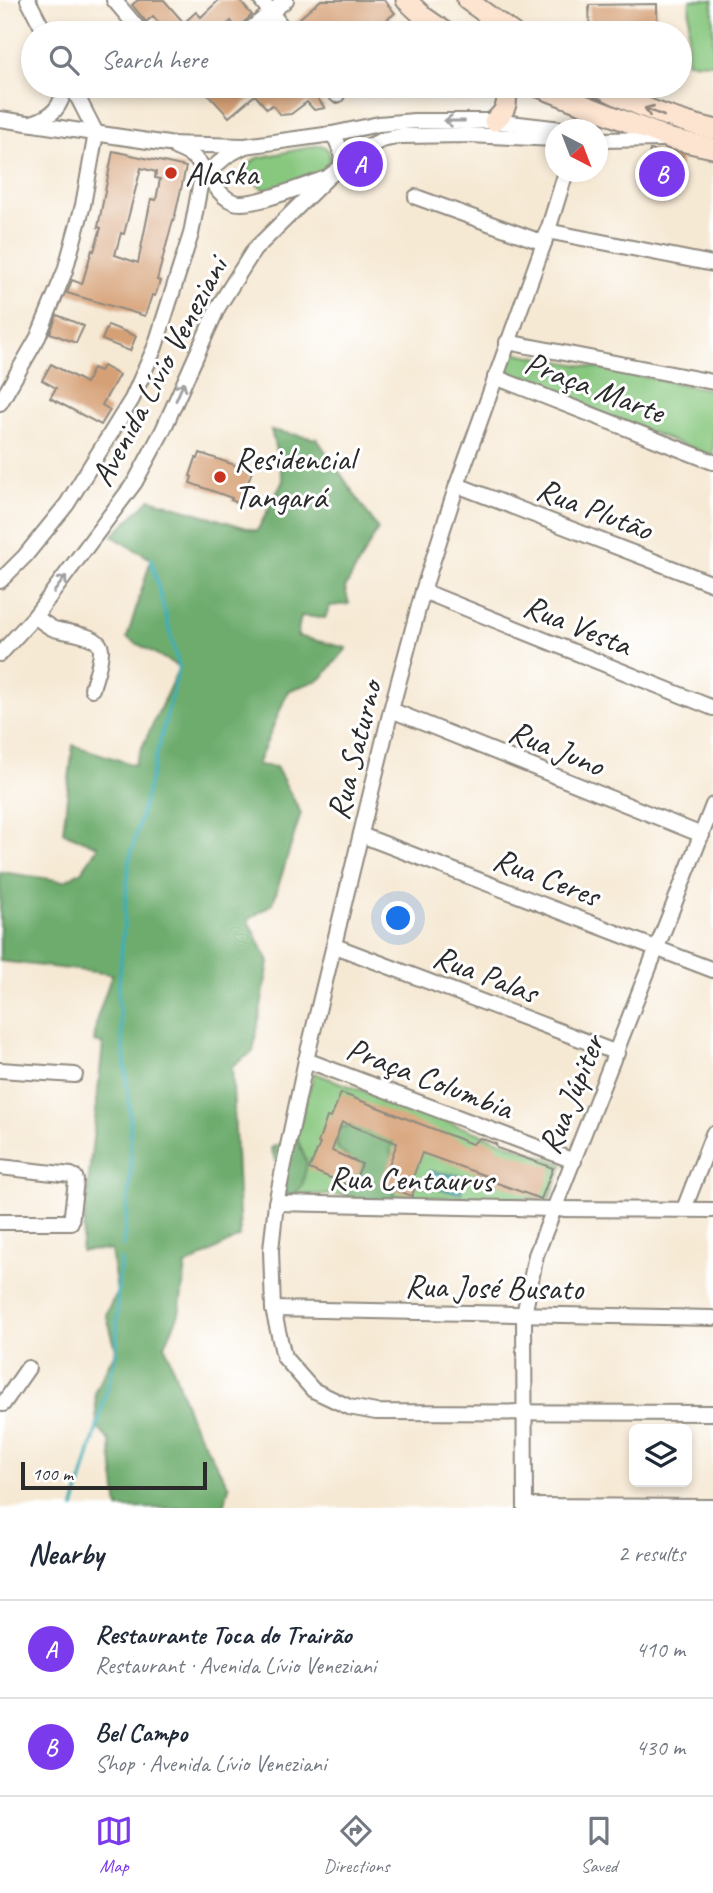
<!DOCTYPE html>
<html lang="en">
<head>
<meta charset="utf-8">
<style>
  :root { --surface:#fff; --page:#f6f6f7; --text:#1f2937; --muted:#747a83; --line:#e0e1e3; --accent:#7c3aed }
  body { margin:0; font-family:Caveat,sans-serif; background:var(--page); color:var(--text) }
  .controls { position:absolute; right:21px; bottom:21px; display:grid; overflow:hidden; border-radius:10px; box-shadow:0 4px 10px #0003 }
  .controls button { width:63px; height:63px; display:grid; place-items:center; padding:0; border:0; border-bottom:2px solid var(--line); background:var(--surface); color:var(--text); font:35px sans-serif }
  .compass { position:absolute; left:545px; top:119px; width:63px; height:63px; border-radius:50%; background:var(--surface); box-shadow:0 4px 10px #0003; rotate:138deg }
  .scale { position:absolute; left:21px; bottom:18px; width:186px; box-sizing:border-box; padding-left:7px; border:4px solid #2b2b2b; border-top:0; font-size:19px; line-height:24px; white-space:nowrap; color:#2b2b2b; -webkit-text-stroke:5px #fff; paint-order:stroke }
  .you { position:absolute; left:399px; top:919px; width:24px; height:24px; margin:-18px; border:5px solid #fff; border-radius:50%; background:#1a73e8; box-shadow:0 0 0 10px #1a73e833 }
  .badge { display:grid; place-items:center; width:46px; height:46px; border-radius:50%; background:var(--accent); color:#fff; font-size:23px; font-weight:700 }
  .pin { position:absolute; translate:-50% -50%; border:4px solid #fff; box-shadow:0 2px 7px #0006 }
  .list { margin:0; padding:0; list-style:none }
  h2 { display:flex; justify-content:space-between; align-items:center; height:91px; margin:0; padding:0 28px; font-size:30px }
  h2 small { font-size:23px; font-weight:400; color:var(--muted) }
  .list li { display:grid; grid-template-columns:46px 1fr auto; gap:21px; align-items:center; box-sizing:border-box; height:98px; padding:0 28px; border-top:2px solid var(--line) }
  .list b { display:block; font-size:26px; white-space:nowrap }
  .list p { margin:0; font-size:23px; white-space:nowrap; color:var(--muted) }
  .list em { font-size:23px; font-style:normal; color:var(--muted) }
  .icon { flex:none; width:38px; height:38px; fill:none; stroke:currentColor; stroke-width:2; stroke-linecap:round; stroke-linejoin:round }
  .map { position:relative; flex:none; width:713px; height:1508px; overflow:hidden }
  .search { position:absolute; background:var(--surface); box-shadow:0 4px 10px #0003; left:21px; right:21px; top:21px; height:77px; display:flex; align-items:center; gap:18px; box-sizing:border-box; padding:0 24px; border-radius:38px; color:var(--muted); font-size:26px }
  .sheet { height:287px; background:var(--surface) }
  nav { display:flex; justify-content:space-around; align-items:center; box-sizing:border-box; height:98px; border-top:2px solid var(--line); background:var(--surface); font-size:19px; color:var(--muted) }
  nav a { display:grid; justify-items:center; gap:4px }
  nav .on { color:var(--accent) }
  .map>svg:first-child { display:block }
  .green { fill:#87c77e; stroke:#597954; stroke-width:2 }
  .forest { fill:#6dac6d; stroke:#4c6c4c; stroke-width:2 }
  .water { fill:#3daeb7; stroke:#346c71; stroke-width:2 }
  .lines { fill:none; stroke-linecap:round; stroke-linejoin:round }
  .stream { stroke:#3daeb7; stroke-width:3.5 }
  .building { fill:#d6a076; fill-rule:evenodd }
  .minor-casing { stroke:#908a80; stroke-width:18 }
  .secondary-casing { stroke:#908a80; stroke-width:23 }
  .minor { stroke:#fff; stroke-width:14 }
  .secondary { stroke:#fde4d1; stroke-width:19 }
  .oneway { stroke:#94887e }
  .oneway2 { stroke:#a0a0a0 }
  .poi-dot { fill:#c8321e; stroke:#fff; stroke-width:2.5 }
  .labels { text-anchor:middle; stroke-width:6; stroke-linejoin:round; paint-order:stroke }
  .poi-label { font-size:33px; fill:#2b2b2b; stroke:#fff; text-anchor:start }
  .street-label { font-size:33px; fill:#2b2b2b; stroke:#fff }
</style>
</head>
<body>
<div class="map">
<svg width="713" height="1508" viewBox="0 0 713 1508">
  <rect width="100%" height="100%" fill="#fff"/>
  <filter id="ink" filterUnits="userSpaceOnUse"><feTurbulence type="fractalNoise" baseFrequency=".0143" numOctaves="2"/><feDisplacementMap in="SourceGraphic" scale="14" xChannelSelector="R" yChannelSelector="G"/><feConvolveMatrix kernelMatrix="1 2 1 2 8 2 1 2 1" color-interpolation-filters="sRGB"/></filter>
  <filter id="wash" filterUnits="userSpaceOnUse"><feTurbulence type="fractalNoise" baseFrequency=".00686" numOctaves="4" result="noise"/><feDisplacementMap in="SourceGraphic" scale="28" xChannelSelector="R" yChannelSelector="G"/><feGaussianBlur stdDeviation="1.57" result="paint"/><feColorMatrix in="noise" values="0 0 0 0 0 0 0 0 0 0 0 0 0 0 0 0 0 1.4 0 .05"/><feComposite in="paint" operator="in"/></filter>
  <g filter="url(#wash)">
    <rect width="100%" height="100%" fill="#f6e9d4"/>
    <g class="green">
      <polygon points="690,0 713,0 713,63 687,62"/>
      <path d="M 320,145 C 330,147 332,158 328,167 C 312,176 290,193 271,192 C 263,191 254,182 247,177 L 247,167 L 255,159 L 262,157 Z"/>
      <polygon points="511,352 713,390 713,456 504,377"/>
      <polygon points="314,1073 563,1164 550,1199 280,1194"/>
    </g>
    <g class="forest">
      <polygon points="271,430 317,439 378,529 345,588 349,604 330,606 325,618 301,616 297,636 347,648 321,679 288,691 257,765 276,767 301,813 273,903 248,920 269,962 253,1052 232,1066 240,1236 186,1266 179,1314 165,1345 191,1420 229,1487 224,1508 118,1508 110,1441 97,1427 95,1391 116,1350 106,1313 117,1293 111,1250 81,1251 103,1044 94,1042 97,1018 112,974 0,961 0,872 65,881 83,870 98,846 63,832 73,745 134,765 179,667 127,638 151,559 112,536 150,499 257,531 283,481"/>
      <polygon points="376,1123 396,1132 390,1150 396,1168 393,1199 354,1209 343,1189 356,1167 337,1147 336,1128"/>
      <polygon points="296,1136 307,1163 302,1186 289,1198 271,1148"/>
    </g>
    <polygon class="water" points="429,1171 464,1176 461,1193 427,1188"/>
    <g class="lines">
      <g class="stream">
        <polyline points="123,1246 131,1170 130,1112 118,995 129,862 179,667 151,559"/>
        <polyline points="74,1508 97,1427 117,1350 117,1293 121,1259"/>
      </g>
    </g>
    <g id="blocks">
      <g class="building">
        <polygon points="138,0 164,0 184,23 196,12 201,17 219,0 239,0 252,15 237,28 231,21 218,33 167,33 153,16 146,22 132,5"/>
        <polygon points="321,0 384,0 395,13 370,33 303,33 294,23"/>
        <polygon points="657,4 657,33 590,33 589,5"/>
        <polygon points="214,86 313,86 317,91 314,94 325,108 314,110 307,102 291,114 281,115 272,105 267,109 255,95 229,117 206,92"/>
        <polygon points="650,150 682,156 674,197 642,191"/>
        <path d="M 113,151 L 186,167 L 174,220 L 173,220 L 157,280 L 160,281 L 155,296 L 152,295 L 145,316 L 67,293 L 72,280 L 82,284 L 92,250 L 94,251 L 101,228 L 98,227 ZM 141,168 L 156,172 L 155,178 L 160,179 L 156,200 L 151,199 L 138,263 L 115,255 L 121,233 L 124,234 Z"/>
        <polygon points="57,315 84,326 76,343 50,333"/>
        <polygon points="108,325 136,336 130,351 102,340"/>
        <polygon points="51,364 86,383 93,368 100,371 103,366 119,375 102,405 110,410 101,425 50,398 56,388 42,380"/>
        <polygon points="200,453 252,471 240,504 231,500 232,498 190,483 192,477 190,476 196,458 198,459"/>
        <polygon points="341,1093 472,1144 480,1138 496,1144 497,1148 553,1168 541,1199 494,1182 495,1179 422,1153 412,1180 417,1182 412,1196 379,1184 385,1170 387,1170 397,1143 342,1122 332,1151 362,1164 352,1187 309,1169 320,1144 318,1143 327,1117 331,1118"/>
      </g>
    </g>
  </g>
  <g filter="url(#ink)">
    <use href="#blocks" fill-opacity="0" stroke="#908a80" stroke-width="2"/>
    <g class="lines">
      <defs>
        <g id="minor">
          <polyline points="28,0 45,33"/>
          <polyline points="114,0 142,33"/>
          <polyline points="261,0 287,33"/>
          <polyline points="246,33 286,0"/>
          <polyline points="329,86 337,95"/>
          <polyline points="0,119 168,144 245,146 332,134 379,124 414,121 494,121 570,130"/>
          <path d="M 32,123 C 53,116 61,108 65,86"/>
          <path d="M 332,134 C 340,143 342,153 342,166"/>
          <polyline points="598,140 666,139"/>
          <path d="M 176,148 C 201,158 200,164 214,184 C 219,192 225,199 234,202 C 251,208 305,185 324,179"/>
          <polyline points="566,172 544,243 457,485 423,591 391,710 306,1060 276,1203 271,1250 273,1309 284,1357 313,1390 349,1407 376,1412 713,1413"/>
          <polyline points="416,197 544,243"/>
          <polyline points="547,231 713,264"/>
          <polyline points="507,342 713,382"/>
          <polyline points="495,377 713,462"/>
          <polyline points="0,403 38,337 65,271 83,205 96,133 72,86"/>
          <polyline points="457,485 713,584"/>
          <polyline points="0,581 25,556 67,504 132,399 155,347 174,287 191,234 200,186 207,173 228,155 243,147"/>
          <polyline points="423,591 713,708"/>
          <path d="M 35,616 C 41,621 47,626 54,629 C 66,633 102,634 101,651 C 101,663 95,677 92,689"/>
          <polyline points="0,654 35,616 135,482 163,430 218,307 254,250 327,178 365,148 382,140 401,136 468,135 556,139"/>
          <polyline points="391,710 702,835"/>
          <polyline points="361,835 713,970"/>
          <polyline points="335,946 617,1053"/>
          <polyline points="306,1060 574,1161"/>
          <polyline points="0,1070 75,1075"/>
          <polyline points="0,1167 71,1175 75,1177 76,1181 71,1222 0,1222"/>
          <polyline points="276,1203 554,1209 713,1210"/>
          <polyline points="684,1209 713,1134"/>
          <polyline points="273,1309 713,1318"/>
          <polyline points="3,1404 28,1368"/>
          <polyline points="525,1506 713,1507"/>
          <polyline points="525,1508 524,1315 536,1255 713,805"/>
        </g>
        <g id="secondary">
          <polyline points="406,0 424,17 447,33"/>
          <polyline points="467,0 513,33"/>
          <polyline points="536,86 671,139 713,148"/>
          <path d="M 599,86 C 635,105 672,120 713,129"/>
          <path d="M 494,121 C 507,111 509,101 504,86"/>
        </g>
      </defs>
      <use href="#minor" class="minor-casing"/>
      <use href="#secondary" class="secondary-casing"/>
      <use href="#minor" class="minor"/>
      <use href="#secondary" class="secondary"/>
    </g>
    <defs><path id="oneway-shaft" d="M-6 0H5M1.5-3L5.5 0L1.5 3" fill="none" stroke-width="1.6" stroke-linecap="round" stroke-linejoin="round" transform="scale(1.75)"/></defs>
    <use class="oneway" href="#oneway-shaft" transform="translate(654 112) rotate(-158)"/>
    <g class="oneway2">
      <use href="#oneway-shaft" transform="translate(454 121) rotate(180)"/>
      <use href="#oneway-shaft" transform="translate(180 391) rotate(-67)"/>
      <use href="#oneway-shaft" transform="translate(60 584) rotate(-53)"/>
    </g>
  </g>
  <g class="poi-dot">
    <circle cx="171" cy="173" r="7"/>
    <circle cx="220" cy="477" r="7"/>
  </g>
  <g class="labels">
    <g class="poi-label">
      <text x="185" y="185">Alaska</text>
      <text x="234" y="470">Residencial<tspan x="234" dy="38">Tangará</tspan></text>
    </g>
    <g class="street-label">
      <text transform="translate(158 371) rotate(-62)" y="12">Avenida Lívio Veneziani</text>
      <text transform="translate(595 386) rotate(21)" y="12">Praça Marte</text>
      <text transform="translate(595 508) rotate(21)" y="12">Rua Plutão</text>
      <text transform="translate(578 624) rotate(22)" y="12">Rua Vesta</text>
      <text transform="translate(557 747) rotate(22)" y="12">Rua Juno</text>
      <text transform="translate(353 750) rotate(-76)" y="12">Rua Saturno</text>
      <text transform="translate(547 876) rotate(21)" y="12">Rua Ceres</text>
      <text transform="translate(486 973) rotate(21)" y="12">Rua Palas</text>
      <text transform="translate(430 1077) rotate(21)" y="12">Praça Columbia</text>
      <text transform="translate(570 1094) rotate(-68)" y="12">Rua Júpiter</text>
      <text transform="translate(411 1178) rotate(1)" y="12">Rua Centaurus</text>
      <text transform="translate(494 1286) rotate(1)" y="12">Rua José Busato</text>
    </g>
  </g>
</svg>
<div class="controls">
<button><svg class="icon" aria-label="layers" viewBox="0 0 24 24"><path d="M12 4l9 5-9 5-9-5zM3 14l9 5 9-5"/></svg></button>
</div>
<svg class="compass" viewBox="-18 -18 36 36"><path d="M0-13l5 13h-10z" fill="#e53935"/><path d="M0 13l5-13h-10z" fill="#747a83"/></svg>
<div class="scale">100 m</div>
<div class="you"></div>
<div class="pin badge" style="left:360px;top:164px">A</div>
<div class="pin badge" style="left:662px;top:174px">B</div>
<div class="search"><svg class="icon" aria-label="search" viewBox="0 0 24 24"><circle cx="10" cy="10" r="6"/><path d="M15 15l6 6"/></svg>Search here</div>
</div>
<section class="sheet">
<h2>Nearby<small>2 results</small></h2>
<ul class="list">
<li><span class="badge">A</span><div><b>Restaurante Toca do Trairão</b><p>Restaurant · Avenida Lívio Veneziani</p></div><em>410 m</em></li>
<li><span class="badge">B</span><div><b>Bel Campo</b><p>Shop · Avenida Lívio Veneziani</p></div><em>430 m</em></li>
</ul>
</section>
<nav>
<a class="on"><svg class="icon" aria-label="map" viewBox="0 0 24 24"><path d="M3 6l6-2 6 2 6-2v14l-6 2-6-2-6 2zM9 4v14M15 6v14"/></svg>Map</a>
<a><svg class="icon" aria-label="directions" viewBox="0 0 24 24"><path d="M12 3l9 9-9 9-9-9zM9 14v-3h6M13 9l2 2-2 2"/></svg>Directions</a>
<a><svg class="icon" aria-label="saved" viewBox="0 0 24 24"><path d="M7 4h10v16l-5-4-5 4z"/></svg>Saved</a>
</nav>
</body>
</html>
